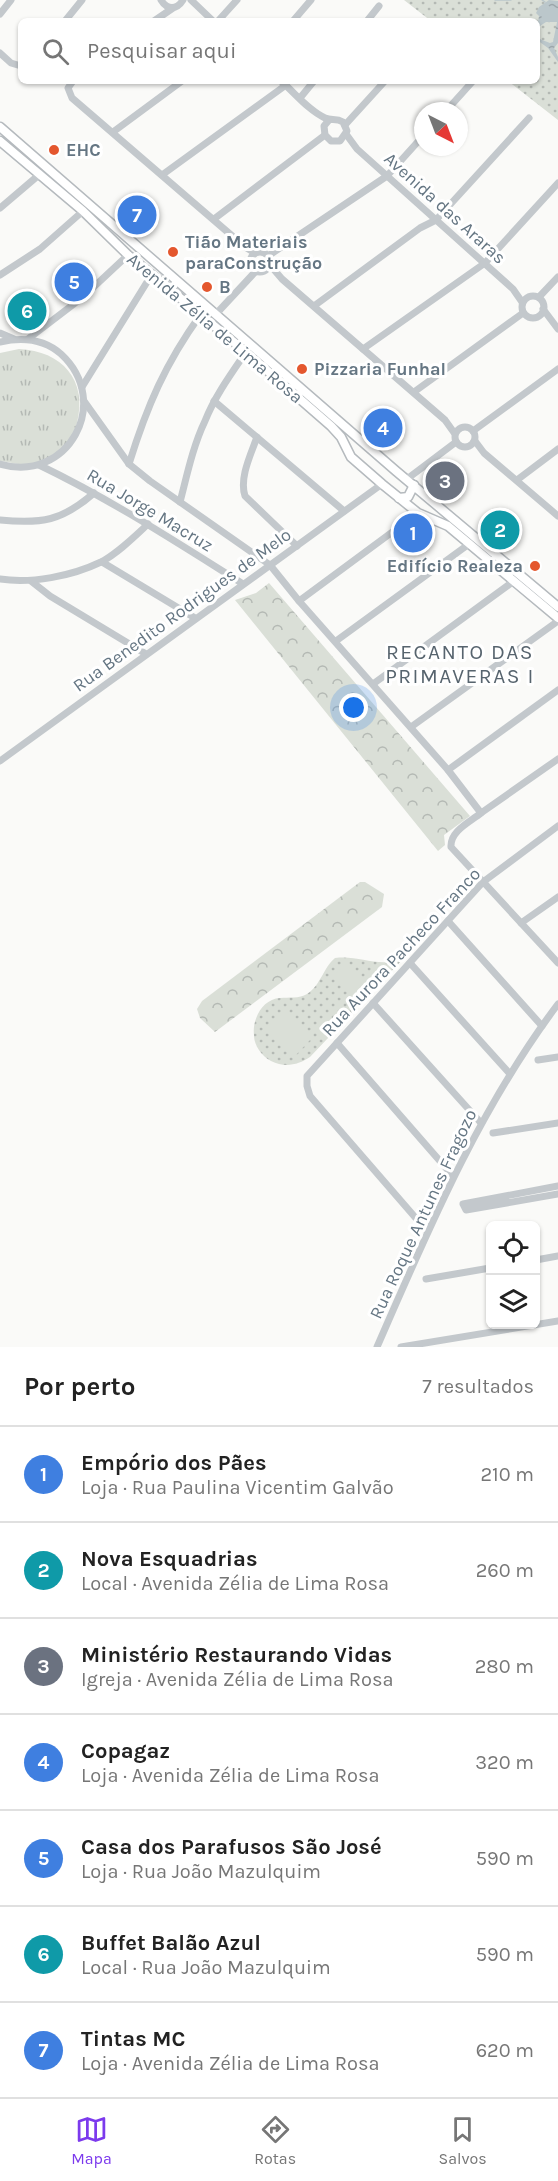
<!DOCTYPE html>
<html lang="pt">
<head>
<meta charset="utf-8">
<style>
  :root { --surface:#fff; --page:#f6f6f6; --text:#222; --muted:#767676; --line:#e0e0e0; --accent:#7c3aed }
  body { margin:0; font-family:Karla,sans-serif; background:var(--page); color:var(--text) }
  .controls { position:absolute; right:18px; bottom:18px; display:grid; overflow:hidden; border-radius:9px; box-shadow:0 2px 4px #0004 }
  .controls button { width:54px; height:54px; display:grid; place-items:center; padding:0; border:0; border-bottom:2px solid var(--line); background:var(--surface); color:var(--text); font:30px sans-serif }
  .compass { position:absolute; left:414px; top:102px; width:54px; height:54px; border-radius:50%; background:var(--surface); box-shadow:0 2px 4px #0004; rotate:138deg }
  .you { position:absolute; left:354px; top:708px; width:21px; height:21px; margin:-15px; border:4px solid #fff; border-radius:50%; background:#1a73e8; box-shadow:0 0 0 9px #1a73e833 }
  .badge { display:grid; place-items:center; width:39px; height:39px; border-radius:50%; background:var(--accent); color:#fff; font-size:20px; font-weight:700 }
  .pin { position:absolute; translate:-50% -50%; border:3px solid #fff; box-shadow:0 2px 6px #0006 }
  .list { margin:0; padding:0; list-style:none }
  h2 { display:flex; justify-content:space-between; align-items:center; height:78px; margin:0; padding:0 24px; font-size:26px }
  h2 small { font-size:20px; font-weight:400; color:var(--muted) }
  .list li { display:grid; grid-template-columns:39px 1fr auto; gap:18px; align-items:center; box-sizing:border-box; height:96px; padding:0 24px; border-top:2px solid var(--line) }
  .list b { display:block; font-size:22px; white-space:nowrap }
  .list p { margin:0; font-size:20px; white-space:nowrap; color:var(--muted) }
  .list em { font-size:20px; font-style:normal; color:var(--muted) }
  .icon { flex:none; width:33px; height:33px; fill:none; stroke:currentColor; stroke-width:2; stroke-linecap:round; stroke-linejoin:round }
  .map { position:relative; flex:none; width:558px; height:1347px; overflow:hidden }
  .search { position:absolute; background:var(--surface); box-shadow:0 2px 4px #0004; left:18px; right:18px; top:18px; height:66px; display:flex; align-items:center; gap:15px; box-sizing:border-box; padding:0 21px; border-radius:9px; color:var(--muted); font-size:22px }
  .sheet { height:750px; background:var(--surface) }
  nav { display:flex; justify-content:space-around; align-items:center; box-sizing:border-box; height:84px; border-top:2px solid var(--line); background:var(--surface); font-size:16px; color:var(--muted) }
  nav a { display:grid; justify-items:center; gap:3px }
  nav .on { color:var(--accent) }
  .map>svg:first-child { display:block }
  .grass { fill:url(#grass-tufts) }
  .forest { fill:url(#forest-crowns) }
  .park { fill:url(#park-dots) }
  .pitch { fill:#dadfd7 }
  .water { fill:url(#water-ripples) }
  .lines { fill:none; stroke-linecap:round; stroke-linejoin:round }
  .stream { stroke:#bbc7cb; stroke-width:1.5 }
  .major-casing { stroke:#b5babe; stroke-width:11 }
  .minor { stroke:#c3c8cc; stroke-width:7 }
  .major { stroke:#fff; stroke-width:8 }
  .poi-dot { fill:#e4572e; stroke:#fff; stroke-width:2 }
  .labels { text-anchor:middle; stroke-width:6; stroke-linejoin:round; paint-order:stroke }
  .poi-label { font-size:18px; font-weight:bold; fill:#657683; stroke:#fff; text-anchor:start }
  .street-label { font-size:18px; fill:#657683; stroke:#fff }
  .quarter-label { font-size:21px; letter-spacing:1.5px; fill:#57646e; stroke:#fff }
</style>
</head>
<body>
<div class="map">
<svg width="558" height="1347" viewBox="0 0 558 1347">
  <defs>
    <pattern id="grass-tufts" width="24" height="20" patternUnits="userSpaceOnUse" patternTransform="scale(1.5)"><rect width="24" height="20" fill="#dadfd7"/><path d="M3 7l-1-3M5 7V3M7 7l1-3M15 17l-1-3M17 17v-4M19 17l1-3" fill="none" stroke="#b4b9b4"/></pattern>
    <pattern id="forest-crowns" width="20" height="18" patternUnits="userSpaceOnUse" patternTransform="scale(1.5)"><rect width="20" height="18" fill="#dadfd7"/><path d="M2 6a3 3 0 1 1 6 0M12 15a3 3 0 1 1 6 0" fill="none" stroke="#b4b9b4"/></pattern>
    <pattern id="park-dots" width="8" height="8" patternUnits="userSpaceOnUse" patternTransform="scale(1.5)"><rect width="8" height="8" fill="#dadfd7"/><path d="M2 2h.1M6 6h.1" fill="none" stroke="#b4b9b4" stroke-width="1.8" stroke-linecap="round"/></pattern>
    <pattern id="water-ripples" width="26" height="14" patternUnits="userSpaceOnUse" patternTransform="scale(1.5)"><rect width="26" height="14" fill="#bbc7cb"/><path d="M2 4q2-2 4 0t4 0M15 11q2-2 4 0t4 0" fill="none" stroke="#9ca6aa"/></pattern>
  </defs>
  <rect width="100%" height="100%" fill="#fafaf8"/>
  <path class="grass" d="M 19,349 C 62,351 88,380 77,423 C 73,440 61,453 45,459 C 41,461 36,464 32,465 C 23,466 10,462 0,461 L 0,353 Z"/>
  <g class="forest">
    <polygon points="269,583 470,816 444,835 445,845 438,851 235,600 256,593"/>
    <polygon points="360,882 365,882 384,894 382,907 215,1032 200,1018 197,1009 202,1001"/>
  </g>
  <g class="park">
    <polygon points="404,0 558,0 558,120 508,81 537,81 537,21 431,21"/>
    <path d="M 335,958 C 359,955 374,967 402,960 L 310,1057 C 298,1065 285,1068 271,1061 C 262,1056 254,1046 254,1035 C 252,1020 262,999 280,998 C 289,997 299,999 307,994 C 321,985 323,968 335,958 Z"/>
  </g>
  <g class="pitch">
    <polygon points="344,965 364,985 353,996 333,977"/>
    <polygon points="284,1012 311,1039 295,1056 268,1029"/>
  </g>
  <polygon class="water" points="549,0 558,1 558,43 554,48 558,57 558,62 548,48 537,40 537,38 550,43 553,42 557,22 546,22 537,28 539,16 536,13 539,7"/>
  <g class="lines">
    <g class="stream">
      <polyline points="495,0 511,0"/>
      <polyline points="542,0 545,2"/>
    </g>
    <defs>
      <g id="major">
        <polyline points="0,127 396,471 558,607"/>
        <polyline points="0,141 83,211 128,255 246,352 331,426 341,437 351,457 382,484 418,513 448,526 558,618"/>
        <polyline points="399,498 408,497 414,485"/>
      </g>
    </defs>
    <use href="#major" class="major-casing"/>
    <g class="minor">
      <path d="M 161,0 C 167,10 177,10 183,0"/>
      <polyline points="191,0 213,21"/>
      <polyline points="0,14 11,0"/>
      <polyline points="65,21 82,0"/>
      <polyline points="154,21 173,8"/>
      <polyline points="218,21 237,0"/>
      <polyline points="293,21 311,0"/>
      <polyline points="367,21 379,6"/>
      <polyline points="0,53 11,63 21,66"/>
      <polyline points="73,81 68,88 72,98 245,247 255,253"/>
      <path d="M 281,81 C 295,93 308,110 325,118 C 331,121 336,118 343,122 L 347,131 L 340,141 L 331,141 L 325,135 L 324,126 L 329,120"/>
      <polyline points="300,98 314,81"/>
      <polyline points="446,111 473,81"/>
      <polyline points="345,125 385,81"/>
      <polyline points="113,132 182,81"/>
      <polyline points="346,134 357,149 513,289 522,302"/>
      <polyline points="162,175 286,85"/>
      <polyline points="0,208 40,174"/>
      <polyline points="214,219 325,135"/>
      <circle cx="260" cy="262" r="10"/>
      <polyline points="268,256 387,176 423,136"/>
      <polyline points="270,265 282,279 445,420 455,434"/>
      <polyline points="0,275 40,249 83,211"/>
      <circle cx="533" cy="307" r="11"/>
      <polyline points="539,297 558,277"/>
      <polyline points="314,306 420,228 436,220 529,118"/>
      <polyline points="543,309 558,329"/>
      <polyline points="216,314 256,271"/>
      <polyline points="0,333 14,339"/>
      <polyline points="28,339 83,297 128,255"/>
      <path d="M 0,342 C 22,337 44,339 61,354 C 113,402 68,484 0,464"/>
      <polyline points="363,349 485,263 558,183"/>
      <polyline points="82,387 152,274"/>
      <polyline points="414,392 523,313"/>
      <path d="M 84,401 L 129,464 L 150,481 L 270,565 L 299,601 L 448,770 L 481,813 C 470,822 450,831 451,847 L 558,963"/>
      <polyline points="214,401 344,511"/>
      <circle cx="465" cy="437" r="10"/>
      <polyline points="473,431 558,369"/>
      <path d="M 257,437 C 251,454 239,478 245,496 L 297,546"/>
      <polyline points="475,441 484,453 558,516"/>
      <path d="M 129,464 C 147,406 165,364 201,314"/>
      <path d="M 39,465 C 110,499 176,542 243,584"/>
      <polyline points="407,479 456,442"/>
      <polyline points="517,480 558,449"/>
      <path d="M 180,502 C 187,475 193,446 205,421 C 215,396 231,374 246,352"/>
      <path d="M 0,520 C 42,524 62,521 94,493"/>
      <polyline points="102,562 195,618"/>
      <path d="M 0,579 C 31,584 72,576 101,562 C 118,553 134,537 148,524"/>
      <polyline points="31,581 50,596 146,654"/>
      <polyline points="299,601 418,513"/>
      <polyline points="336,641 469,544"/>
      <polyline points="373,684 514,581"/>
      <polyline points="411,727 558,621"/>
      <polyline points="0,761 382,484"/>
      <polyline points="448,770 558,690"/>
      <polyline points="481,813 558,759"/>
      <polyline points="448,921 542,1026"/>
      <polyline points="521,923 558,897"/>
      <polyline points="410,963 510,1074"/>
      <polyline points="373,1003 481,1123"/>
      <polyline points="337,1043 453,1176"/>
      <polyline points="538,1060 558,1057"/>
      <polyline points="493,1133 558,1123"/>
      <polyline points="558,1186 463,1204 466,1210 558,1194"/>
      <polyline points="427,1231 310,1096 307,1086 307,1076 483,882 558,826"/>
      <polyline points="536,1260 558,1256"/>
      <polyline points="426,1279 490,1268"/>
      <path d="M 377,1347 C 429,1228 479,1109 558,1004"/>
      <polyline points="401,1347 558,1321"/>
    </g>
    <use href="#major" class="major"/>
  </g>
  <g class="poi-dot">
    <circle cx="54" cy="150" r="6"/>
    <circle cx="173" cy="252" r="6"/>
    <circle cx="207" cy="287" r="6"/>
    <circle cx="302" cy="369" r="6"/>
    <circle cx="535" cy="566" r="6"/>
  </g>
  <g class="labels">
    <g class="poi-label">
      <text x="66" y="156">EHC</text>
      <text x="185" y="248">Tião Materiais<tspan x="185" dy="21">paraConstrução</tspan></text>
      <text x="219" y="293">B</text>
      <text x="314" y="375">Pizzaria Funhal</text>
      <text x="523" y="572" text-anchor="end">Edifício Realeza</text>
    </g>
    <g class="street-label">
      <text transform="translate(445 208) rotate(42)" y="6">Avenida das Araras</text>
      <text transform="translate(215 328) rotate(40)" y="6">Avenida Zélia de Lima Rosa</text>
      <text transform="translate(150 510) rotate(31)" y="6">Rua Jorge Macruz</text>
      <text transform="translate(182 610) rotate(-36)" y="6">Rua Benedito Rodrigues de Melo</text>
      <text transform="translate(401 952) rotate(-47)" y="6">Rua Aurora Pacheco Franco</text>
      <text transform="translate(423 1214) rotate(-65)" y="6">Rua Roque Antunes Fragozo</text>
    </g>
    <g class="quarter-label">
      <text x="460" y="659">RECANTO DAS<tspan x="460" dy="24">PRIMAVERAS I</tspan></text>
    </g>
  </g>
</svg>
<div class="controls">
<button><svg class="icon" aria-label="locate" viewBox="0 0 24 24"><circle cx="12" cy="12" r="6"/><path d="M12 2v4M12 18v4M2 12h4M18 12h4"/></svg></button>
<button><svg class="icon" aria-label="layers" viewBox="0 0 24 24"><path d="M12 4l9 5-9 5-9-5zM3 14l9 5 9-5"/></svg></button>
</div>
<svg class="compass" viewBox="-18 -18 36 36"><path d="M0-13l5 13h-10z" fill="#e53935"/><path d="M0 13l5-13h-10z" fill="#767676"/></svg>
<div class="you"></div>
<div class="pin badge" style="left:413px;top:533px;background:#3f7fe0">1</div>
<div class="pin badge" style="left:500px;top:530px;background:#0f9aa8">2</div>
<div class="pin badge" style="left:445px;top:481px;background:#6b7280">3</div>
<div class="pin badge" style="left:383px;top:428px;background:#3f7fe0">4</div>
<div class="pin badge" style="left:74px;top:282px;background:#3f7fe0">5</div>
<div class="pin badge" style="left:27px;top:311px;background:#0f9aa8">6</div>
<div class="pin badge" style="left:137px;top:215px;background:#3f7fe0">7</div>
<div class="search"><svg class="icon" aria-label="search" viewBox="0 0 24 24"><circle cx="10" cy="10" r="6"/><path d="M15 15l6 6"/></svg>Pesquisar aqui</div>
</div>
<section class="sheet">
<h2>Por perto<small>7 resultados</small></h2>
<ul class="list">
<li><span class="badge" style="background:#3f7fe0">1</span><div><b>Empório dos Pães</b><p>Loja · Rua Paulina Vicentim Galvão</p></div><em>210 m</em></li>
<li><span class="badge" style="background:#0f9aa8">2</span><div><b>Nova Esquadrias</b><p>Local · Avenida Zélia de Lima Rosa</p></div><em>260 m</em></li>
<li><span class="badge" style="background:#6b7280">3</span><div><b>Ministério Restaurando Vidas</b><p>Igreja · Avenida Zélia de Lima Rosa</p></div><em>280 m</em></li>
<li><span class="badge" style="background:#3f7fe0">4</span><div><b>Copagaz</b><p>Loja · Avenida Zélia de Lima Rosa</p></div><em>320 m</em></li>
<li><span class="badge" style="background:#3f7fe0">5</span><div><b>Casa dos Parafusos São José</b><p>Loja · Rua João Mazulquim</p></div><em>590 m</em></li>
<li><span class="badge" style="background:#0f9aa8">6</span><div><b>Buffet Balão Azul</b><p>Local · Rua João Mazulquim</p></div><em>590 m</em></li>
<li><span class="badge" style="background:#3f7fe0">7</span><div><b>Tintas MC</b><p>Loja · Avenida Zélia de Lima Rosa</p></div><em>620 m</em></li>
</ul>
</section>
<nav>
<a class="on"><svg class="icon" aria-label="map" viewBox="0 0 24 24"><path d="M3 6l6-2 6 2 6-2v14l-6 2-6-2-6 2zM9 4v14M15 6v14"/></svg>Mapa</a>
<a><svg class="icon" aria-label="directions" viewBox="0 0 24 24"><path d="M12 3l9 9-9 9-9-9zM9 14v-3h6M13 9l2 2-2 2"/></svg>Rotas</a>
<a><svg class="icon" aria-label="saved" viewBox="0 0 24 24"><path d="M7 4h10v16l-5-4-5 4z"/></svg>Salvos</a>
</nav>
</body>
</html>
